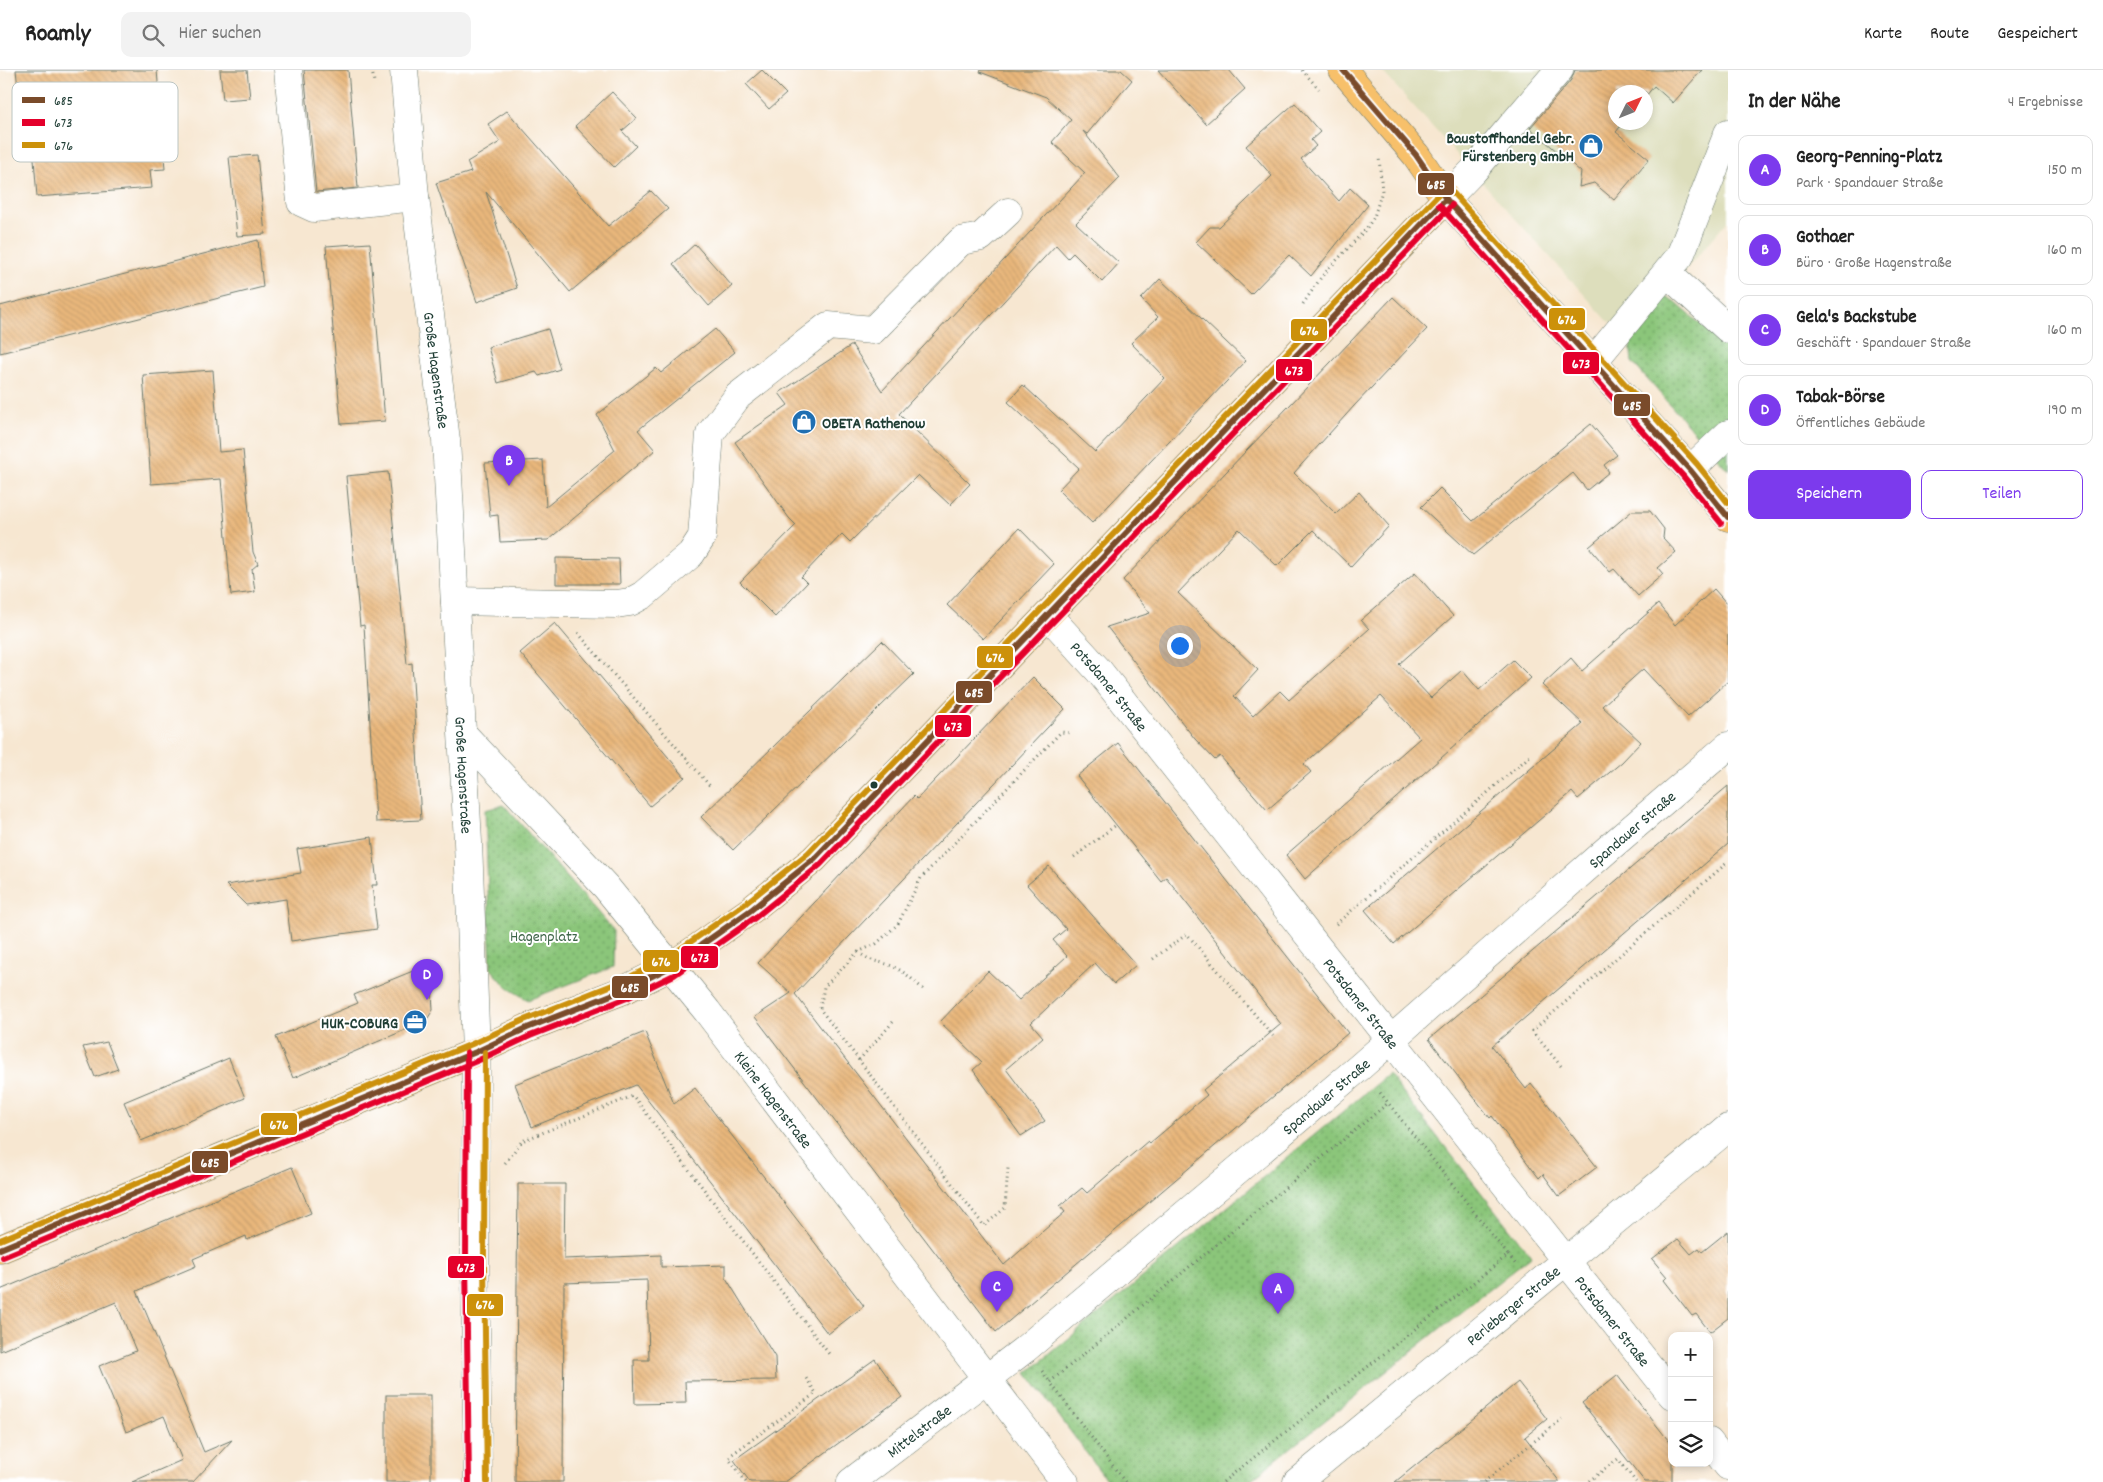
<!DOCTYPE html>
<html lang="de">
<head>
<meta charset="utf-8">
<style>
  :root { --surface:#fff; --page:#f2f2f2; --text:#222; --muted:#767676; --line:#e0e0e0; --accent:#7c3aed }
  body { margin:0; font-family:Dekko,sans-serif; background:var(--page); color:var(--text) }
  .controls { position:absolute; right:15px; bottom:15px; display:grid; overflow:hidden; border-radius:10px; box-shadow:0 2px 8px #0003 }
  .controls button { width:45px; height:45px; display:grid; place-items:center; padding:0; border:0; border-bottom:1px solid var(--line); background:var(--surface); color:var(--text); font:25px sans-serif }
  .compass { position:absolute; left:1608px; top:15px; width:45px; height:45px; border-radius:50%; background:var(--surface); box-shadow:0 2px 8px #0003; rotate:47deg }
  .you { position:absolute; left:1179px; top:575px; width:18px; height:18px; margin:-12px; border:4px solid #fff; border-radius:50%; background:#1a73e8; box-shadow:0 0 0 8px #1a73e833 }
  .badge { display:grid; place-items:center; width:32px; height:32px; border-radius:50%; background:var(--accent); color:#fff; font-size:16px; font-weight:700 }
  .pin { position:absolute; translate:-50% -41px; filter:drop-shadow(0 1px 2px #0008) }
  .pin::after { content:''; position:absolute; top:26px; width:18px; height:15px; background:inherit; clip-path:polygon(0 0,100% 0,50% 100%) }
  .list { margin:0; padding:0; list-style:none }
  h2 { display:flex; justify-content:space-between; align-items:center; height:65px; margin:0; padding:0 20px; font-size:21px }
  h2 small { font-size:16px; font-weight:400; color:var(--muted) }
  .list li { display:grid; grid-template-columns:32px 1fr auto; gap:15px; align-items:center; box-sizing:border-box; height:70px; margin:0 10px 10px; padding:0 10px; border:1px solid var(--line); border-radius:10px }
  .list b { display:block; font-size:19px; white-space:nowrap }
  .list p { margin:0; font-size:16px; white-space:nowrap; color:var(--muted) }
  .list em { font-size:16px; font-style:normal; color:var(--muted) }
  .actions { display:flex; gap:10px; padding:15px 20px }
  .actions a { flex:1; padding:11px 0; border:1px solid var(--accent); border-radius:10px; text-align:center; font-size:18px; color:var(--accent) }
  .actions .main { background:var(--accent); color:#fff }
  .icon { flex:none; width:28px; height:28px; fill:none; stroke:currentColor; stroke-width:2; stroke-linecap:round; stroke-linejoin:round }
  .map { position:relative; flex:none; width:1728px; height:1412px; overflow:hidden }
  header { display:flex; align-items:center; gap:30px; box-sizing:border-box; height:70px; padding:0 25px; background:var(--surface); border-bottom:1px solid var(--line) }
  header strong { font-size:24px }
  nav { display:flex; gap:28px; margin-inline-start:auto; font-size:18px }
  .search { width:350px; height:45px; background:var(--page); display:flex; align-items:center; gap:12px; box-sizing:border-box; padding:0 18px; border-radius:10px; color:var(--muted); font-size:19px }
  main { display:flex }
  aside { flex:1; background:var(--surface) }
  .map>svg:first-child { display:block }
  .built { fill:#dddebc; fill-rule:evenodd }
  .grass { fill:url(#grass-dots); stroke:#558257 }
  .building { fill:url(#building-back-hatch) }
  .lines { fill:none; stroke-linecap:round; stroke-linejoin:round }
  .minor-casing { stroke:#6b786b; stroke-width:29 }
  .major-casing { stroke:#6b786b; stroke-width:29 }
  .path { stroke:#6b786b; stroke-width:3; stroke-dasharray:1 4; stroke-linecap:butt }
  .minor { stroke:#fff; stroke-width:28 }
  .major { stroke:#f7c06b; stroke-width:28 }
  .bus-1-casing { stroke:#fff; stroke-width:10 }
  .bus-2-casing { stroke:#fff; stroke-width:10 }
  .bus-3-casing { stroke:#fff; stroke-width:10 }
  .bus-1 { stroke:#7a4b2a; stroke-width:6 }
  .bus-2 { stroke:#e4002b; stroke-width:6 }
  .bus-3 { stroke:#cc910a; stroke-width:6 }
  .bus-dot { fill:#1f3d34; stroke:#fff; stroke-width:2 }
  .labels { text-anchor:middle; stroke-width:4; stroke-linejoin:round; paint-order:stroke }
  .poi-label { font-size:16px; font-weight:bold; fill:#1f3d34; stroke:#fff; text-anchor:end }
  .street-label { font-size:16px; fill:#1f3d34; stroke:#fff }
  .park-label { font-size:16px; fill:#3f6649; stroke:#fff }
  .key { fill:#fff; stroke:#bcc5c2; stroke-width:1 }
  .key-label { font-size:14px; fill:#1f3d34 }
  .line-badge { stroke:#fff; stroke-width:2 }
  .badge-label { font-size:14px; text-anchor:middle; font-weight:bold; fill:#fff }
</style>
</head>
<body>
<header>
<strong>Roamly</strong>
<div class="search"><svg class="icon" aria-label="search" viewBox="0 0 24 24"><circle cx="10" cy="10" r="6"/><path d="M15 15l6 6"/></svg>Hier suchen</div>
<nav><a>Karte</a><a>Route</a><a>Gespeichert</a></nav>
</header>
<main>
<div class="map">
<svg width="1728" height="1412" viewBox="0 0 1728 1412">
  <defs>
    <pattern id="grass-dots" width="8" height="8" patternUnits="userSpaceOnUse" patternTransform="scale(1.25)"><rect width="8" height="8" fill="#8bc67a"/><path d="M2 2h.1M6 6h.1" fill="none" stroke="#71a265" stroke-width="1.8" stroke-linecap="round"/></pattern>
    <pattern id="building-back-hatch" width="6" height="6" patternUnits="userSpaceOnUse" patternTransform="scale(1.25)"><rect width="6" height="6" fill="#e9b77c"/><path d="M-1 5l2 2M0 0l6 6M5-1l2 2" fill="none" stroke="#c79e6c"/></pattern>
  </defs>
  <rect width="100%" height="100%" fill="#fff"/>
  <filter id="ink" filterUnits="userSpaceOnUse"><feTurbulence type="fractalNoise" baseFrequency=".02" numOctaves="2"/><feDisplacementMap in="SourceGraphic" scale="10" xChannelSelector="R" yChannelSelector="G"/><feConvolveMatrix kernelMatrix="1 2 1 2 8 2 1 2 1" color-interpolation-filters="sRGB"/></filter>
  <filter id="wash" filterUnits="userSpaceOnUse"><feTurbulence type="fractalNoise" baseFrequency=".0096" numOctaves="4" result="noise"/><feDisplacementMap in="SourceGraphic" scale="20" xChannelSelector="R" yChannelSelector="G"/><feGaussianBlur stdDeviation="1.12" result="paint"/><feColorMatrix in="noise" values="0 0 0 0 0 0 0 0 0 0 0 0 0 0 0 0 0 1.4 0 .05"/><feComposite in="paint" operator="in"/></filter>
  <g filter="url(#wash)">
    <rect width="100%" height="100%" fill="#f7e7d1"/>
    <path class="built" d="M 1381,0 L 1728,0 L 1728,151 L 1629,264 L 1607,250 ZM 1616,22 L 1646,22 L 1646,52 L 1616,52 Z"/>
    <g class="grass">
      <polygon points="1663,226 1675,232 1728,278 1728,400 1632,292 1629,264"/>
      <polygon points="504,735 614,861 613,897 528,930 508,918 491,899 485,740"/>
      <polygon points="1388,1004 1531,1186 1248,1412 1108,1412 1027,1303"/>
    </g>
    <g id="blocks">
      <g class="building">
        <polygon points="16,0 157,0 165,99 150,100 152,118 37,127 29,26 19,27"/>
        <polygon points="220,0 247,0 250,28 223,30"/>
        <polygon points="304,0 348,0 358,118 316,122"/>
        <polygon points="762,0 786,24 769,39 746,14"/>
        <polygon points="981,0 1121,0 1132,10 1087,64 1083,61 1120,108 1076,153 1119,193 1102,212 1073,183 1068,188 1056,175 899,344 970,414 950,435 918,405 850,472 842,464 801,507 807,513 775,547 740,512 796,455 789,448 735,372 788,335 779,323 852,275 882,321 1085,103 1052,72 1071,50 1046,27 980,2"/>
        <polygon points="1158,0 1229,0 1245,19 1206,54"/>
        <polygon points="1575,0 1702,0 1673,33 1654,16 1646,26 1646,22 1616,22 1616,52 1624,52 1616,62 1649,89 1614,130 1594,113 1579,117 1581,102 1530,58 1571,10"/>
        <polygon points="612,22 637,48 622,61 636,76 614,97 575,56"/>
        <polygon points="1295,33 1320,62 1311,70 1316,76 1301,89 1339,131 1350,118 1368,135 1311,206 1289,185 1251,224 1196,172 1210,157 1219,157 1272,106 1246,76"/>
        <polygon points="507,41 608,156 651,121 668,139 570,222 486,122 517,218 477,232 436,113 471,102 467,92 500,72 488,54"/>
        <polygon points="257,85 265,164 237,166 229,87"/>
        <polygon points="258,170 263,217 0,283 0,236"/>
        <polygon points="370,173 385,351 341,354 326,176"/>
        <polygon points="695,174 732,216 709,236 673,194"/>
        <polygon points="1160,209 1246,291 1092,453 1058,420 1079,398 1008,332 1023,315 1095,382 1165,308 1131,273 1158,247 1141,229"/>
        <polygon points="1393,227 1427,259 1354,336 1294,403 1336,444 1359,422 1389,456 1351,497 1313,460 1277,496 1239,459 1178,523 1258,600 1234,626 1253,646 1280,621 1289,630 1369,559 1361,550 1415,503 1453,546 1399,594 1431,628 1462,600 1479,620 1513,590 1531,608 1305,809 1286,785 1420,668 1381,626 1304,694 1311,702 1267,740 1220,686 1215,690 1195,669 1107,557 1150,543 1123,510"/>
        <polygon points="548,259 560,299 539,306 536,302 498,313 488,277"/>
        <polygon points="715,259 735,282 638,360 655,380 548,470 500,472 498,445 490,446 485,393 543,390 546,437 615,380 597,345 656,298 661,303"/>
        <polygon points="213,300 219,382 243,380 253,482 258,494 252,499 255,522 231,525 221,409 151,414 143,305"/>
        <polygon points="1591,354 1617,385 1604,395 1609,402 1587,420 1573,403 1473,485 1421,437 1440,418 1473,451"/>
        <polygon points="388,402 407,594 412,593 421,750 376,752 364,555 360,556 346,406"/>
        <polygon points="1632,441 1650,441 1664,459 1663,468 1676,482 1658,498 1663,504 1638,526 1614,499 1610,502 1589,477"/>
        <polygon points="1019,458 1054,494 983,569 947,535"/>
        <polygon points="556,488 619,489 620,514 556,514"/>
        <polygon points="1714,519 1728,535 1728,611 1688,647 1643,599 1602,636 1641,672 1622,692 1578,729 1572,722 1394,874 1365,840 1583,654 1542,615 1571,588 1582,601 1658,534 1675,555"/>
        <polygon points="555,553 685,707 650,736 520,583"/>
        <polygon points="882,571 914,604 733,780 701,747"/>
        <polygon points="1033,607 1065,639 795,924 1004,1195 1065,1142 1060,1136 1082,1118 1087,1123 1148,1071 1150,1073 1207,1025 1203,1020 1281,954 1166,807 1161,811 1077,706 1118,673 1348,963 996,1262 755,947 791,923 758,893 914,726 917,729"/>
        <polygon points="1728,716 1728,774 1492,976 1526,1019 1531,1013 1597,1097 1559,1126 1543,1104 1539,1108 1492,1046 1490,1048 1429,969"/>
        <polygon points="372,767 377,815 372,815 377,859 291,871 286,829 246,835 226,815 301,803 297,779"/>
        <polygon points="1049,796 1136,895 1114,914 1095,893 1031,953 1043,967 1006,999 1045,1051 1021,1066 973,1000 982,992 940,952 988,901 1019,930 1067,886 1053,870 1066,859 1027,815"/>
        <polygon points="430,894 433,940 426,951 293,1008 276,967 358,933 354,925"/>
        <polygon points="645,962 674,1034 695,1018 864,1236 828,1264 636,1015 532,1057 515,1014"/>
        <polygon points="107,972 118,999 95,1007 83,977"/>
        <polygon points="229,988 245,1028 141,1071 124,1032"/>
        <polygon points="292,1097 311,1143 247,1170 246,1166 193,1189 196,1196 137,1221 204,1382 232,1370 193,1412 132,1412 182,1390 164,1346 126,1362 99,1296 136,1281 116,1232 0,1281 0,1220"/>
        <polygon points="518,1114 565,1114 564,1189 661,1185 661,1197 726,1195 726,1208 775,1287 776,1310 685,1311 686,1333 635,1334 634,1290 649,1290 647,1210 564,1213 563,1412 515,1412"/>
        <polygon points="1728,1161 1728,1248 1710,1262 1696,1244 1692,1246 1664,1210 1667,1207 1652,1189 1678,1169 1691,1184 1699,1178 1702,1182"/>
        <polygon points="875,1289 902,1327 785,1412 750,1412 734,1390"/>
        <polygon points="1617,1305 1672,1375 1672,1412 1645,1412 1582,1333"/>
        <polygon points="1518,1312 1547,1349 1525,1367 1560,1412 1395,1412"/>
        <rect x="386" y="1325" width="45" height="87"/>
      </g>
    </g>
  </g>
  <g filter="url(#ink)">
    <use href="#blocks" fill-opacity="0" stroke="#6b786b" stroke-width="1"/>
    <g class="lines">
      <defs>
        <g id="minor">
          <polyline points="288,0 301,132 314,138 415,127"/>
          <path id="s1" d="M 404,0 L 415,127 L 446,370 L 468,772 L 476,982 L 475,1189 L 478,1412"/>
          <polyline points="1446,129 1474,100 1559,0"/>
          <polyline points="1667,203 1728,259"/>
          <polyline points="1593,292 1680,186 1728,63"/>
          <polyline points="1690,400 1728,364"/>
          <polyline points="455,531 616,534 630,532 643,525 691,484 702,467 710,364 738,326 828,256 873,260 961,171 981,167 1008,142"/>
          <path id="s2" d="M 1048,545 L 1099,601 L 1672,1325"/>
          <path id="s3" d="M 463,664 L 606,817 L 707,941 L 1065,1412"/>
          <polyline points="1709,1372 1728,1396"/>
          <path id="s4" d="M 851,1412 L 1025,1279 L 1361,996 L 1609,778 L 1728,676"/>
          <path id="s5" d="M 1297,1412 L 1728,1058"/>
        </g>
        <g id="major">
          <polyline points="1343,0 1416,85 1446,129 1690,400 1728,447"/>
          <polyline points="0,1179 476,982 527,958 624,920 670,897 751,840 814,789 1446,129"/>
        </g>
      </defs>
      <use href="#minor" class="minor-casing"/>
      <use href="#major" class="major-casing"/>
      <g class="path">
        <polyline points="372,0 374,12"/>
        <polyline points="1302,0 1319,19"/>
        <polyline points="1303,234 1322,206 1366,159 1374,147 1382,121 1379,87"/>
        <polyline points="578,563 710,716"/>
        <polyline points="1074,787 1116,755"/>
        <polyline points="1336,854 1531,685"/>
        <path d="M 858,882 C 873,894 880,890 894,897 C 905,902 914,911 923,919"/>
        <polyline points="1153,889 1187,864 1273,966"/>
        <polyline points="893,952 859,990 984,1156 1005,1138 1008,1098"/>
        <polyline points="859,990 820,939 824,917 858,882 876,874 898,854 921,808 1061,662 1072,663"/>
        <polyline points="1561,996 1532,961 1728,792"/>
        <polyline points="505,1093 522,1071 633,1026 829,1284"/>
        <polyline points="1508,1185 1517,1196"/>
        <polyline points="1042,1301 1050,1312"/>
        <polyline points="1589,1411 1618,1389 1636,1412"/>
        <polyline points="746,1412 729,1389 731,1385 816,1323 804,1305"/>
        <polyline points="1125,1412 1050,1312 1388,1033"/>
        <polyline points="1223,1412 1508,1185 1378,1020"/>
        <polyline points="1484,1412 1562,1349"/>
      </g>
      <use href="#minor" class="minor"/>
      <use href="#major" class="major"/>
      <defs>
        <g id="bus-1">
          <polyline points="1343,0 1416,85 1446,129 1690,400 1728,447"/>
          <polyline points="0,1179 476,982 527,958 624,920 670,897 751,840 814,789 1446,129"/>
        </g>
        <g id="bus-2">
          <polyline points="1439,135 1683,406 1721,453"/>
          <polyline points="467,982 466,1189 469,1412"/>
          <polyline points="3,1187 479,990 530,966 627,928 674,905 756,847 820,795 1452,135"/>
        </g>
        <g id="bus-3">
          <polyline points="1453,123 1697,394 1728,433"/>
          <polyline points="485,982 484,1189 487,1412"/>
          <polyline points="0,1170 472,974 524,950 620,912 666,889 746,833 808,783 1440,123"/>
        </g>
      </defs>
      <use href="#bus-1" class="bus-1-casing"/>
      <use href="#bus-2" class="bus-2-casing"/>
      <use href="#bus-3" class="bus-3-casing"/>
      <use href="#bus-1" class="bus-1"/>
      <use href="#bus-2" class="bus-2"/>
      <use href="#bus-3" class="bus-3"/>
    </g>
  </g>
  <defs>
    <symbol id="shop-disc" viewBox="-11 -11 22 22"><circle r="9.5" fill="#1f6fb2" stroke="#fff"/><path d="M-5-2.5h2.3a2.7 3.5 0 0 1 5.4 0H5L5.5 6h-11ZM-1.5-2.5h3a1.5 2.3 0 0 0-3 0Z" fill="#fff"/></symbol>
    <symbol id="office-disc" viewBox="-11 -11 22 22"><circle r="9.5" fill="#1f6fb2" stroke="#fff"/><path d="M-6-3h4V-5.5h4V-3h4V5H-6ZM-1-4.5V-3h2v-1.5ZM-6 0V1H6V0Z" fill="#fff"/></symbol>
  </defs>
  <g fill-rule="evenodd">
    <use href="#shop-disc" x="1577" y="62" width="28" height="28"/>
    <use href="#shop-disc" x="790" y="338" width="28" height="28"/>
    <use href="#office-disc" x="401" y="938" width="28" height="28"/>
  </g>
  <circle class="bus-dot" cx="874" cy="715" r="4.5"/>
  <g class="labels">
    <g class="poi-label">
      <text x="1574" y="73">Baustoffhandel Gebr.<tspan x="1574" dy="18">Fürstenberg GmbH</tspan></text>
      <text x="822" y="358" text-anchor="start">OBETA Rathenow</text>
      <text x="398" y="958">HUK-COBURG</text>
    </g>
    <g class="street-label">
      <text dy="6" stroke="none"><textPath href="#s1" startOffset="302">Große Hagenstraße</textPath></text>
      <text dy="6" stroke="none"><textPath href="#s2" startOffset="94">Potsdamer Straße</textPath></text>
      <text dy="6" stroke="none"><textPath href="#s1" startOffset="708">Große Hagenstraße</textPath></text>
      <text dy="6" stroke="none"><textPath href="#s4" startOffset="1018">Spandauer Straße</textPath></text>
      <text dy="6" stroke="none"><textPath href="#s2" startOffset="499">Potsdamer Straße</textPath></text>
      <text dy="6" stroke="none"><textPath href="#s4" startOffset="612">Spandauer Straße</textPath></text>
      <text dy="6" stroke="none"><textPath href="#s3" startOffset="480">Kleine Hagenstraße</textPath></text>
      <text dy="6" stroke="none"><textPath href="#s5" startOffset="279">Perleberger Straße</textPath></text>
      <text dy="6" stroke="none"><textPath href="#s2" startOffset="904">Potsdamer Straße</textPath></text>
      <text dy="6" stroke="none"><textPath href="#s4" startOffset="85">Mittelstraße</textPath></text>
    </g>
    <g class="park-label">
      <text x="544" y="871">Hagenplatz</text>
    </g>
  </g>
  <rect x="12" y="12" width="166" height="80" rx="8" class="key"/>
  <rect x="22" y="27" width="23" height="6" fill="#7a4b2a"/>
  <rect x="22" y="49" width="23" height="7" fill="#e4002b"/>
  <rect x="22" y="72" width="23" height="6" fill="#cc910a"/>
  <g class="key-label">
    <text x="54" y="35">685</text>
    <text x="54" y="57">673</text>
    <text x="54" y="80">676</text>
  </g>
  <g class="line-badge">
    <rect x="1417" y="102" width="38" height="24" rx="5" fill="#7a4b2a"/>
    <rect x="1548" y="237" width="38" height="24" rx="5" fill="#cc910a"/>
    <rect x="1290" y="248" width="38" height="24" rx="5" fill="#cc910a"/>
    <rect x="1562" y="281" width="38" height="24" rx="5" fill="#e4002b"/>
    <rect x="1275" y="288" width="38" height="24" rx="5" fill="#e4002b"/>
    <rect x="1613" y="323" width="38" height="24" rx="5" fill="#7a4b2a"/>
    <rect x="976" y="575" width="38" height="24" rx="5" fill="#cc910a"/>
    <rect x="955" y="610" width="38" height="24" rx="5" fill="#7a4b2a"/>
    <rect x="934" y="644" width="38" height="24" rx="5" fill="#e4002b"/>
    <rect x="680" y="875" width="39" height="24" rx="5" fill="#e4002b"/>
    <rect x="642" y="879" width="38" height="24" rx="5" fill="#cc910a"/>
    <rect x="611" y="905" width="38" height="24" rx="5" fill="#7a4b2a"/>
    <rect x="260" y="1042" width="38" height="24" rx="5" fill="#cc910a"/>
    <rect x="191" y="1080" width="38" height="24" rx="5" fill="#7a4b2a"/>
    <rect x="447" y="1185" width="38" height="24" rx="5" fill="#e4002b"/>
    <rect x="466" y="1223" width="38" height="24" rx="5" fill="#cc910a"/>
  </g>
  <g class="badge-label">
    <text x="1436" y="119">685</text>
    <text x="1567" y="254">676</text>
    <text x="1309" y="265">676</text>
    <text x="1581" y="298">673</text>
    <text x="1294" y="305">673</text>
    <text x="1632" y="340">685</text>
    <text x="995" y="592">676</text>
    <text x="974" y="627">685</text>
    <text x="953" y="661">673</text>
    <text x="700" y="892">673</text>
    <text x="661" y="896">676</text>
    <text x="630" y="922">685</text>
    <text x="279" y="1059">676</text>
    <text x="210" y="1097">685</text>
    <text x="466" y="1202">673</text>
    <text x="485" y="1239">676</text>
  </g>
</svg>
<div class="controls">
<button>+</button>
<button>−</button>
<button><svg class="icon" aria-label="layers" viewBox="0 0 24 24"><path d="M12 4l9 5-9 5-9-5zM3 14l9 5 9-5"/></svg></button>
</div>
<svg class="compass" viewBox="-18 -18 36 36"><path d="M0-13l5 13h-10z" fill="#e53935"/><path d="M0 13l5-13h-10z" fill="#767676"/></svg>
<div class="you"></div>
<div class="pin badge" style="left:1278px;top:1244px">A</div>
<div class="pin badge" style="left:509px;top:416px">B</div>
<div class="pin badge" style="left:997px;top:1242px">C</div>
<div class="pin badge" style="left:427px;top:930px">D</div>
</div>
<aside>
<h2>In der Nähe<small>4 Ergebnisse</small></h2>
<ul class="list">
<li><span class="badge">A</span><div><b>Georg-Penning-Platz</b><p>Park · Spandauer Straße</p></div><em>150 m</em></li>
<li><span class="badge">B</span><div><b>Gothaer</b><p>Büro · Große Hagenstraße</p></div><em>160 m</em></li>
<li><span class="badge">C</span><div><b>Gela's Backstube</b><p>Geschäft · Spandauer Straße</p></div><em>160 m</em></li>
<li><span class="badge">D</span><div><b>Tabak-Börse</b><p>Öffentliches Gebäude</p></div><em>190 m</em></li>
</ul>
<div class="actions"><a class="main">Speichern</a><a>Teilen</a></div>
</aside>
</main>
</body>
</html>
